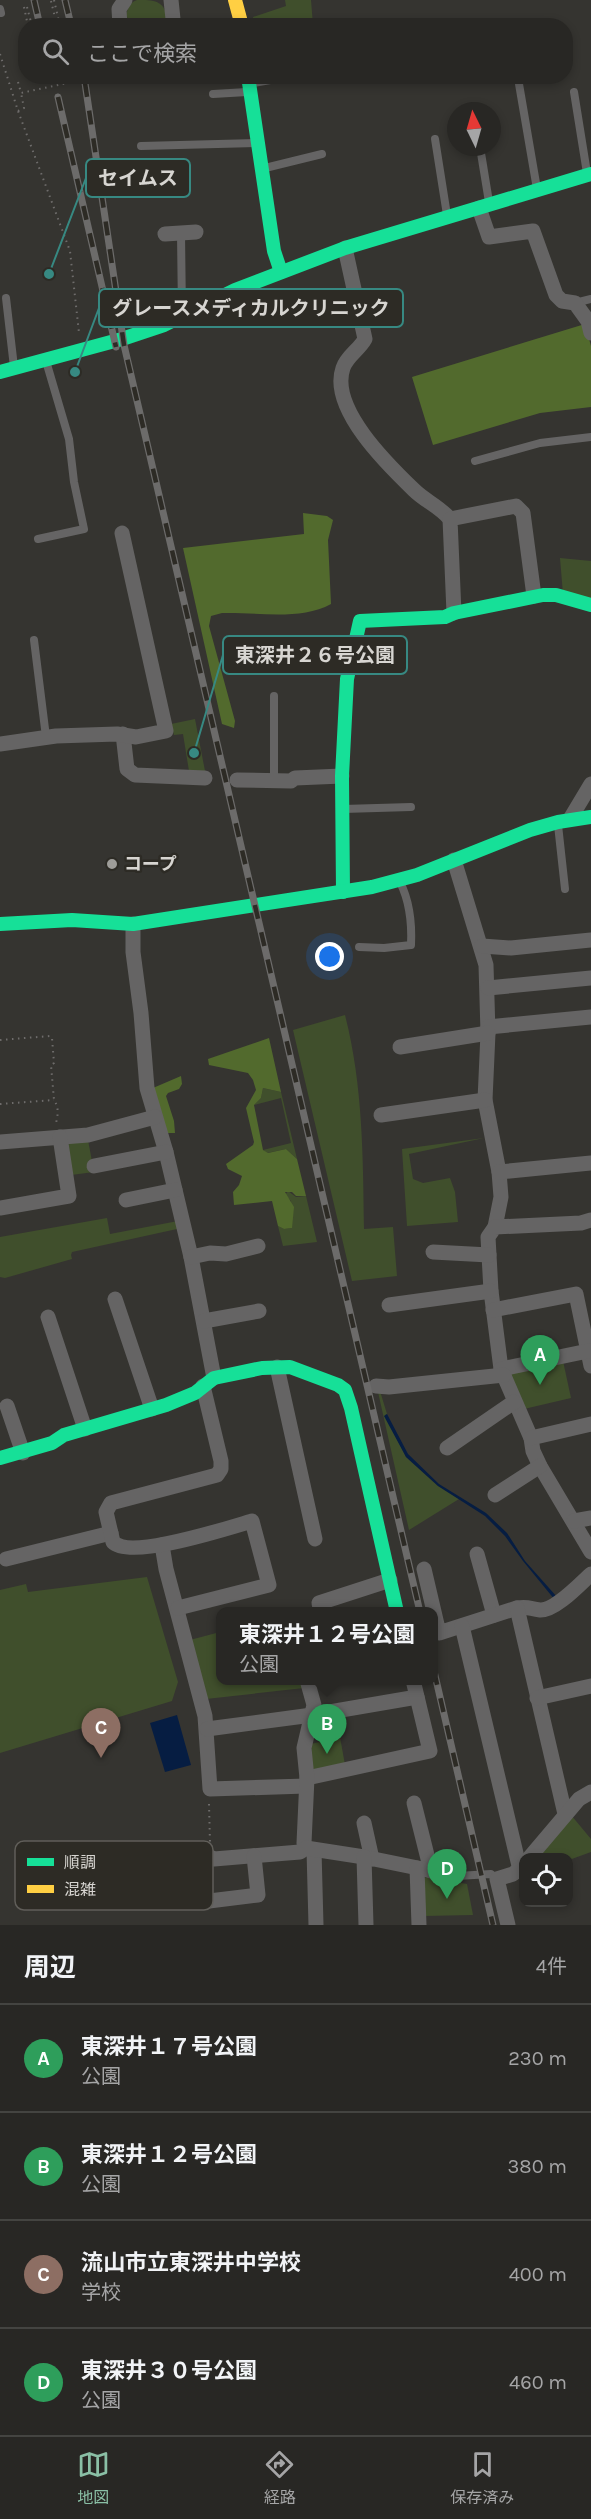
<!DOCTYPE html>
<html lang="ja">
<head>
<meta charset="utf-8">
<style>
  :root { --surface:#282724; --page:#343331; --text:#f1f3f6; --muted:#a5a5a6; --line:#444441; --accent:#8abfa5 }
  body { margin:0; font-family:Karla,"Noto Sans JP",sans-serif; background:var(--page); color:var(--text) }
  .controls { position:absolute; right:18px; bottom:18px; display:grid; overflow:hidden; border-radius:12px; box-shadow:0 3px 9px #0003 }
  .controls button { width:54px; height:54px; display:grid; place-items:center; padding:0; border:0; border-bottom:2px solid var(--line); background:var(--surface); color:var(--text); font:30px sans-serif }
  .compass { position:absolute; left:447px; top:102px; width:54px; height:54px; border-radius:50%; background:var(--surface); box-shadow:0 3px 9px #0003; rotate:355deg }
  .you { position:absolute; left:330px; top:957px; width:21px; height:21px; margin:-15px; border:4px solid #fff; border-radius:50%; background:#1a73e8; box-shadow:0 0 0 9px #1a73e833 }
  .badge { display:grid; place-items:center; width:39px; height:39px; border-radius:50%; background:var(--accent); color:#fff; font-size:20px; font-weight:700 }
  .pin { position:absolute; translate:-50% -50px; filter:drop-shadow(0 2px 3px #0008) }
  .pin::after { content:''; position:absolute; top:32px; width:21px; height:18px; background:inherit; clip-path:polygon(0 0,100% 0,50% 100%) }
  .popup { position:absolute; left:216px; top:1607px; width:222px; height:78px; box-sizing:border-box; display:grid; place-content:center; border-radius:12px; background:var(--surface); filter:drop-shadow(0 2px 4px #0005); font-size:20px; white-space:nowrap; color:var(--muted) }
  .popup b { font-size:22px; color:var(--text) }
  .popup::after { content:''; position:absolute; left:50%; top:100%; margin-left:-12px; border:12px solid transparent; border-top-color:var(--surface) }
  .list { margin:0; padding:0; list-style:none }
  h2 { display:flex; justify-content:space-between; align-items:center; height:78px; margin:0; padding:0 24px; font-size:26px }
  h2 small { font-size:20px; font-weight:400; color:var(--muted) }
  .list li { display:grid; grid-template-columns:39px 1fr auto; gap:18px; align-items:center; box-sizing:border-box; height:108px; padding:0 24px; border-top:2px solid var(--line) }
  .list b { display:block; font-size:22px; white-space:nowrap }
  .list p { margin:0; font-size:20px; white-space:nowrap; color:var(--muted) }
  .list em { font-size:20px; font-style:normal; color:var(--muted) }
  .icon { flex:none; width:33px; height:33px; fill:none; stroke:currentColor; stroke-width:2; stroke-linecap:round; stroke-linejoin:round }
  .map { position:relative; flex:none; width:591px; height:1925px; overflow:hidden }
  .search { position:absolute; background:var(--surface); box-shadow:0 3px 9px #0003; left:18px; right:18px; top:18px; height:66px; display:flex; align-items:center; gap:15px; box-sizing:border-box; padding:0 21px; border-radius:24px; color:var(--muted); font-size:22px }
  .sheet { height:510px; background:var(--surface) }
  nav { display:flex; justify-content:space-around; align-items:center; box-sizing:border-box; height:84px; border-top:2px solid var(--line); background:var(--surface); font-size:16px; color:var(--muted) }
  nav a { display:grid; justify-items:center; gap:3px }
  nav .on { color:var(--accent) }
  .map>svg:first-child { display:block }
  .green { fill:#404f2c }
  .forest { fill:#526a2d }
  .water { fill:#061d42 }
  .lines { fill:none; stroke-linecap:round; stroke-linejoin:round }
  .path { stroke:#6e6c6b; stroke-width:2; stroke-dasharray:1.5 4.5; stroke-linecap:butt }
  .lane { stroke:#656464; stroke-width:8 }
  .street { stroke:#656464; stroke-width:15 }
  .fast { stroke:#16e098; stroke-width:14 }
  .slow { stroke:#ffcf43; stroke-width:14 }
  .rail-casing { stroke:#6c6b6a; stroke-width:7 }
  .rail { stroke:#2d2b25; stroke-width:4.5; stroke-dasharray:14; stroke-linecap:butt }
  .poi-dot { fill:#9e9d99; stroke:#2d2b25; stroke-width:2 }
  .labels { text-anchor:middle; stroke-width:5; stroke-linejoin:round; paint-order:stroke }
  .poi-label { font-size:18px; font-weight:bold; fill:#d7d5d1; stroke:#2d2b25; text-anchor:start }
  .key { fill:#2d2b25; stroke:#605e59; stroke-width:1.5 }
  .key-label { font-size:16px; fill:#d7d5d1 }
  .leader { fill:none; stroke:#378982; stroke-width:2 }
  .callout-dot { fill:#378982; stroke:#2d2b25; stroke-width:2 }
  .callout { fill:#2d2b25; stroke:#378982; stroke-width:2 }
  .callout-label { font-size:20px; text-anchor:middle; font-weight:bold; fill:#d7d5d1 }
</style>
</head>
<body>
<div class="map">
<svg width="591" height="1925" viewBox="0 0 591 1925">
  <rect width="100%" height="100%" fill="#353430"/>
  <g class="green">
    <path d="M 137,0 C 154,0 164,0 167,18 C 159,28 143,27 131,25 L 126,15 C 128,8 130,2 137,0 Z"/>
    <polygon points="285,0 311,0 313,25 254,25 253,17 286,6"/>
    <polygon points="560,558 591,561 591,601 563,594"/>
    <polygon points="195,719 205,771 189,771 183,734 174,735 171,724"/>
    <path d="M 345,1015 C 363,1085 363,1157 364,1229 L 393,1227 L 397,1276 L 352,1281 L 293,1030 Z"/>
    <polygon points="263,1088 281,1092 297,1159 286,1149 267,1153 263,1150 291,1143 281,1098 254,1105 261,1098"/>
    <polygon points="484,1138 409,1154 413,1179 423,1183 450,1178 455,1192 458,1222 407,1226 402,1149"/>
    <polygon points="88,1140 94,1172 71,1175 66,1147 71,1142"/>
    <polygon points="288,1191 296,1197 306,1196 317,1242 283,1246 278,1226 284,1229 292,1228 291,1201 285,1195"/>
    <polygon points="107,1218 110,1234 178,1221 177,1229 72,1252 71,1255 72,1259 5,1278 0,1277 0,1237"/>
    <polygon points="563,1361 571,1398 524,1409 509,1378 513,1372"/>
    <polygon points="380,1391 387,1414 385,1415 406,1457 438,1486 459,1499 409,1530 378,1392"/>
    <polygon points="147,1577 178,1682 172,1701 0,1753 0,1590 26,1584 28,1592"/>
    <polygon points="220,1632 220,1680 301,1681 304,1688 206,1699 190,1640"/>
    <polygon points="340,1737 345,1765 317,1771 312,1768 311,1744"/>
    <polygon points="571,1815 591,1839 591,1852 569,1860 568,1858 535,1858"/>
    <polygon points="426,1877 467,1884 473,1915 424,1916 422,1881"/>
  </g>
  <g class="forest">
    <polygon points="585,324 591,346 591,407 540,413 433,445 412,377"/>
    <path d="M 303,513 L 327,516 L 333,520 L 328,540 L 331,604 C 300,621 257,612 222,613 L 211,616 L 209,626 L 235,721 L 234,728 L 222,724 L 183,548 L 304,534 Z"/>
    <polygon points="269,1038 281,1092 263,1088 261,1098 254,1105 263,1150 268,1153 286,1149 297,1159 306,1196 296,1196 292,1192 285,1192 294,1207 292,1228 284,1229 278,1226 272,1201 234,1205 233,1192 239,1185 242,1176 228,1169 226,1164 253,1145 254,1142 246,1108 256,1090 253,1080 248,1073 209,1065 208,1059"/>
    <polygon points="181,1076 182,1084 179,1089 168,1093 166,1096 174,1121 175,1133 166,1133 153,1088"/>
  </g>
  <g class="water">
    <polygon points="387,1414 408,1454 439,1484 486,1513 507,1533 525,1561 557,1597 555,1600 523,1561 505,1536 485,1516 438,1486 406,1457 384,1416"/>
    <polygon points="177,1715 191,1765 165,1772 150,1723"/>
  </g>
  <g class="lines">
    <g class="path">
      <polyline points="54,0 60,26"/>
      <polyline points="51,1 57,26"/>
      <polyline points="24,7 28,26"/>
      <polyline points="27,7 32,26"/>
      <polyline points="0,54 18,111 70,251 79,333"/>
      <polyline points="55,76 57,85"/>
      <polyline points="18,82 21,93 72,82 75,76"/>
      <polyline points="18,111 24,108 21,93"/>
      <path d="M 0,1040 L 50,1036 L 52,1038 L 54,1063 L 51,1065 L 54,1100 C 59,1107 58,1115 56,1123"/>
      <polyline points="0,1104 54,1100"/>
      <polyline points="209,1804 210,1843"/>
    </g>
    <g class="lane">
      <polyline points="0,9 1,13"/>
      <polyline points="253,83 293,76"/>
      <polyline points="519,84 537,189"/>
      <polyline points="574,92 587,173"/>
      <polyline points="213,94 247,92"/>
      <polyline points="435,139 447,215"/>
      <polyline points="141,146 256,143"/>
      <polyline points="480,147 489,202"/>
      <polyline points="265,168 322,154"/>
      <polyline points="181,234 182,313"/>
      <polyline points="6,298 14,367"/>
      <polyline points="575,303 591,299"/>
      <polyline points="475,461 540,443 591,437"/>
      <polyline points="38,539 84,529 74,482 69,439 46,361"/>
      <polyline points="34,640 46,737"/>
      <polyline points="274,781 274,696"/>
      <polyline points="343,809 411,807"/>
      <polyline points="558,825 565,889"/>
      <path d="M 359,947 L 384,948 L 411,945 C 412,924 409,900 400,882"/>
      <polyline points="457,1876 491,1874 497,1879"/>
    </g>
    <g class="street">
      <polyline points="171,0 173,19 171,26"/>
      <polyline points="120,26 119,9 125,0"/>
      <polyline points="479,208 489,237 533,231 556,295 562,301 575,303 588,321 591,333"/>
      <polyline points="165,234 196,232"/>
      <path d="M 345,248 L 365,339 C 359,350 347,356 343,368 C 329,408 388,465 414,490 C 425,501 439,506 450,519"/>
      <polyline points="454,613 450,519 516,506 523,513 534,596"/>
      <polyline points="123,734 127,769 135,775 205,778"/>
      <polyline points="0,744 56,736 117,734 136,737 166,731 122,533"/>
      <polyline points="237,780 291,781 295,778 342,776"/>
      <polyline points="570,819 591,784"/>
      <polyline points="454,860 486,965 488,1033 485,1100 499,1172 501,1197 495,1227"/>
      <polyline points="133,924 133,952 141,1013 147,1088 166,1152 191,1257 214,1378"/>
      <polyline points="482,946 511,948 591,940"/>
      <polyline points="488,988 591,978"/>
      <polyline points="488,1027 591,1017"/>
      <polyline points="400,1047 488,1033"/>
      <polyline points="381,1115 485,1100"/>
      <polyline points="0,1142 88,1135 155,1117"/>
      <polyline points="94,1166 166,1152"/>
      <polyline points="499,1172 591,1163"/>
      <polyline points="126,1200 175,1190"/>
      <polyline points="0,1208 69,1196 60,1137"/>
      <polyline points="591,1220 581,1223 495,1227 488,1237 491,1291 501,1369 531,1438 533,1451 540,1466 591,1552"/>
      <polyline points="433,1252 489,1255"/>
      <polyline points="191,1257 210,1253 226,1254 258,1246"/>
      <polyline points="115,1299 152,1409"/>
      <polyline points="389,1305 491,1291"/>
      <polyline points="493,1310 576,1294 591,1366"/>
      <polyline points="48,1317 85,1429"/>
      <polyline points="204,1321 259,1311"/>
      <polyline points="277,1367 315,1539"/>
      <polyline points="501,1369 588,1351"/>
      <polyline points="376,1386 389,1387 504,1375"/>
      <polyline points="7,1406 23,1453"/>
      <polyline points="531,1438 591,1424"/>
      <polyline points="447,1448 514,1402"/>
      <polyline points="495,1495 540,1466"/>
      <polyline points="574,1521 591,1518"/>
      <polyline points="162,1545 166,1569 205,1716 210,1789 306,1786"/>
      <polyline points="477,1554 494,1615"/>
      <polyline points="6,1559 111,1533"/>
      <path d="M 424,1569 L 439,1633 L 517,1608 C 529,1606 530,1609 540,1610 C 555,1611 580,1584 591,1574"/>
      <path d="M 178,1608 L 269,1585 L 252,1521 C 228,1528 130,1560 113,1542 L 106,1512 L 111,1503 L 217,1475 L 221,1469 L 221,1461 L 203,1386"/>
      <polyline points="517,1608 565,1814"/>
      <polyline points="321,1612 319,1603 390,1580"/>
      <polyline points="462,1626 520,1870"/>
      <polyline points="537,1698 591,1686"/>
      <polyline points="207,1729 312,1715 417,1697"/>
      <polyline points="307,1778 430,1751 413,1680"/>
      <polyline points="414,1803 431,1871"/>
      <polyline points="364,1823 372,1859"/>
      <polyline points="306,1848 304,1843 307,1778 304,1748 314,1705 307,1680"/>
      <polyline points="314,1850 316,1925"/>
      <polyline points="208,1856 214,1859 300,1852 306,1848 364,1857 457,1876"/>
      <polyline points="364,1857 366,1925"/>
      <polyline points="529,1858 579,1799 591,1792"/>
      <polyline points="417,1868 419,1925"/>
      <polyline points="201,1902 258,1895 254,1856"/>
      <polyline points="508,1925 497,1879 513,1874 524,1865"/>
    </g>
    <g class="fast">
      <polyline points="248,76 274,251 281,272"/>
      <polyline points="0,372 122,339 164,325 235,290 345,248 591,174"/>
      <polyline points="343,892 342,776 347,679 360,621 445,617 454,613 543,595 556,595 591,605"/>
      <polyline points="0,924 72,920 133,924 372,887 417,875 530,830 558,822 591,817"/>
      <polyline points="0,1458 52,1443 64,1435 166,1405 195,1393 214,1378 262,1368 290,1367 338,1385 345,1390 351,1408 397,1612"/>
    </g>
    <polyline class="slow" points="235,0 242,26"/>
    <defs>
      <g id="rail">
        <polyline points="34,0 40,26"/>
        <polyline points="65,0 71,25"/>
        <polyline points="85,83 124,345 420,1612"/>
        <polyline points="58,97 116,347"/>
        <polyline points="434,1671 493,1925"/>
      </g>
    </defs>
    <use href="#rail" class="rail-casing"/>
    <use href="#rail" class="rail"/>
  </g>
  <circle class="poi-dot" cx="112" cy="864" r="6"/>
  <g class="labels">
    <g class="poi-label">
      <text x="124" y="870">コープ</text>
    </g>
  </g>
  <rect x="15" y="1841" width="198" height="69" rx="9" class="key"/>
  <rect x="27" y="1858" width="27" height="8" fill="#16e098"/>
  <rect x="27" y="1885" width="27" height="8" fill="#ffcf43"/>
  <g class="key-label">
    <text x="64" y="1868">順調</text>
    <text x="64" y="1895">混雑</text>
  </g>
  <path class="leader" d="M49 274L86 178M75 372L99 308M194 753L223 655"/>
  <g class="callout-dot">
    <circle cx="49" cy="274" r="6"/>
    <circle cx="75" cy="372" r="6"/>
    <circle cx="194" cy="753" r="6"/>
  </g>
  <g class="callout">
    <rect x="86" y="159" width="104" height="38" rx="6"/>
    <rect x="99" y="289" width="304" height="38" rx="6"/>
    <rect x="223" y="636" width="184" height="38" rx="6"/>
  </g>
  <g class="callout-label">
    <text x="138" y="185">セイムス</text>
    <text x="251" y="315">グレースメディカルクリニック</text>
    <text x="315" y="662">東深井２６号公園</text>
  </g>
</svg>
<div class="controls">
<button><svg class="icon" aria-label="locate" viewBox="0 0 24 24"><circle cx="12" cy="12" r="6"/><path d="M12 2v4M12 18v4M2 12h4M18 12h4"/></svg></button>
</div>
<svg class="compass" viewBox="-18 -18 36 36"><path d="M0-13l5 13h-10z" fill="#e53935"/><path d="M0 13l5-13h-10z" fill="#a5a5a6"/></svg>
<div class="you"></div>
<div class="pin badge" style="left:540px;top:1385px;background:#2e9e5b">A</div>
<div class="pin badge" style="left:327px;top:1754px;background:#2e9e5b">B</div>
<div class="popup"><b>東深井１２号公園</b>公園</div>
<div class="pin badge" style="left:101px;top:1758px;background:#8d6e63">C</div>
<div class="pin badge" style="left:447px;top:1899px;background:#2e9e5b">D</div>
<div class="search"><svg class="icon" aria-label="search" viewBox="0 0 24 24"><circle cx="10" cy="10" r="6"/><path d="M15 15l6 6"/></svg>ここで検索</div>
</div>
<section class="sheet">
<h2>周辺<small>4件</small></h2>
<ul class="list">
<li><span class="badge" style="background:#2e9e5b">A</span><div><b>東深井１７号公園</b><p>公園</p></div><em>230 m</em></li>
<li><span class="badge" style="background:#2e9e5b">B</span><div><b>東深井１２号公園</b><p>公園</p></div><em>380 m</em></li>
<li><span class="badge" style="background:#8d6e63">C</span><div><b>流山市立東深井中学校</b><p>学校</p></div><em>400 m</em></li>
<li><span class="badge" style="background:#2e9e5b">D</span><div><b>東深井３０号公園</b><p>公園</p></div><em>460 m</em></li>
</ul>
</section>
<nav>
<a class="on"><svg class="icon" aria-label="map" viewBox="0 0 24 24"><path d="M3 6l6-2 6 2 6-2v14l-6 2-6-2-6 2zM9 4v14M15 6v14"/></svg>地図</a>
<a><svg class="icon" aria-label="directions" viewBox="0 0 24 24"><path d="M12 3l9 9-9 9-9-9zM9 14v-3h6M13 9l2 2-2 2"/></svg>経路</a>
<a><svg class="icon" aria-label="saved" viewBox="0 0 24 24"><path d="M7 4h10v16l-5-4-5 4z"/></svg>保存済み</a>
</nav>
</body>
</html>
